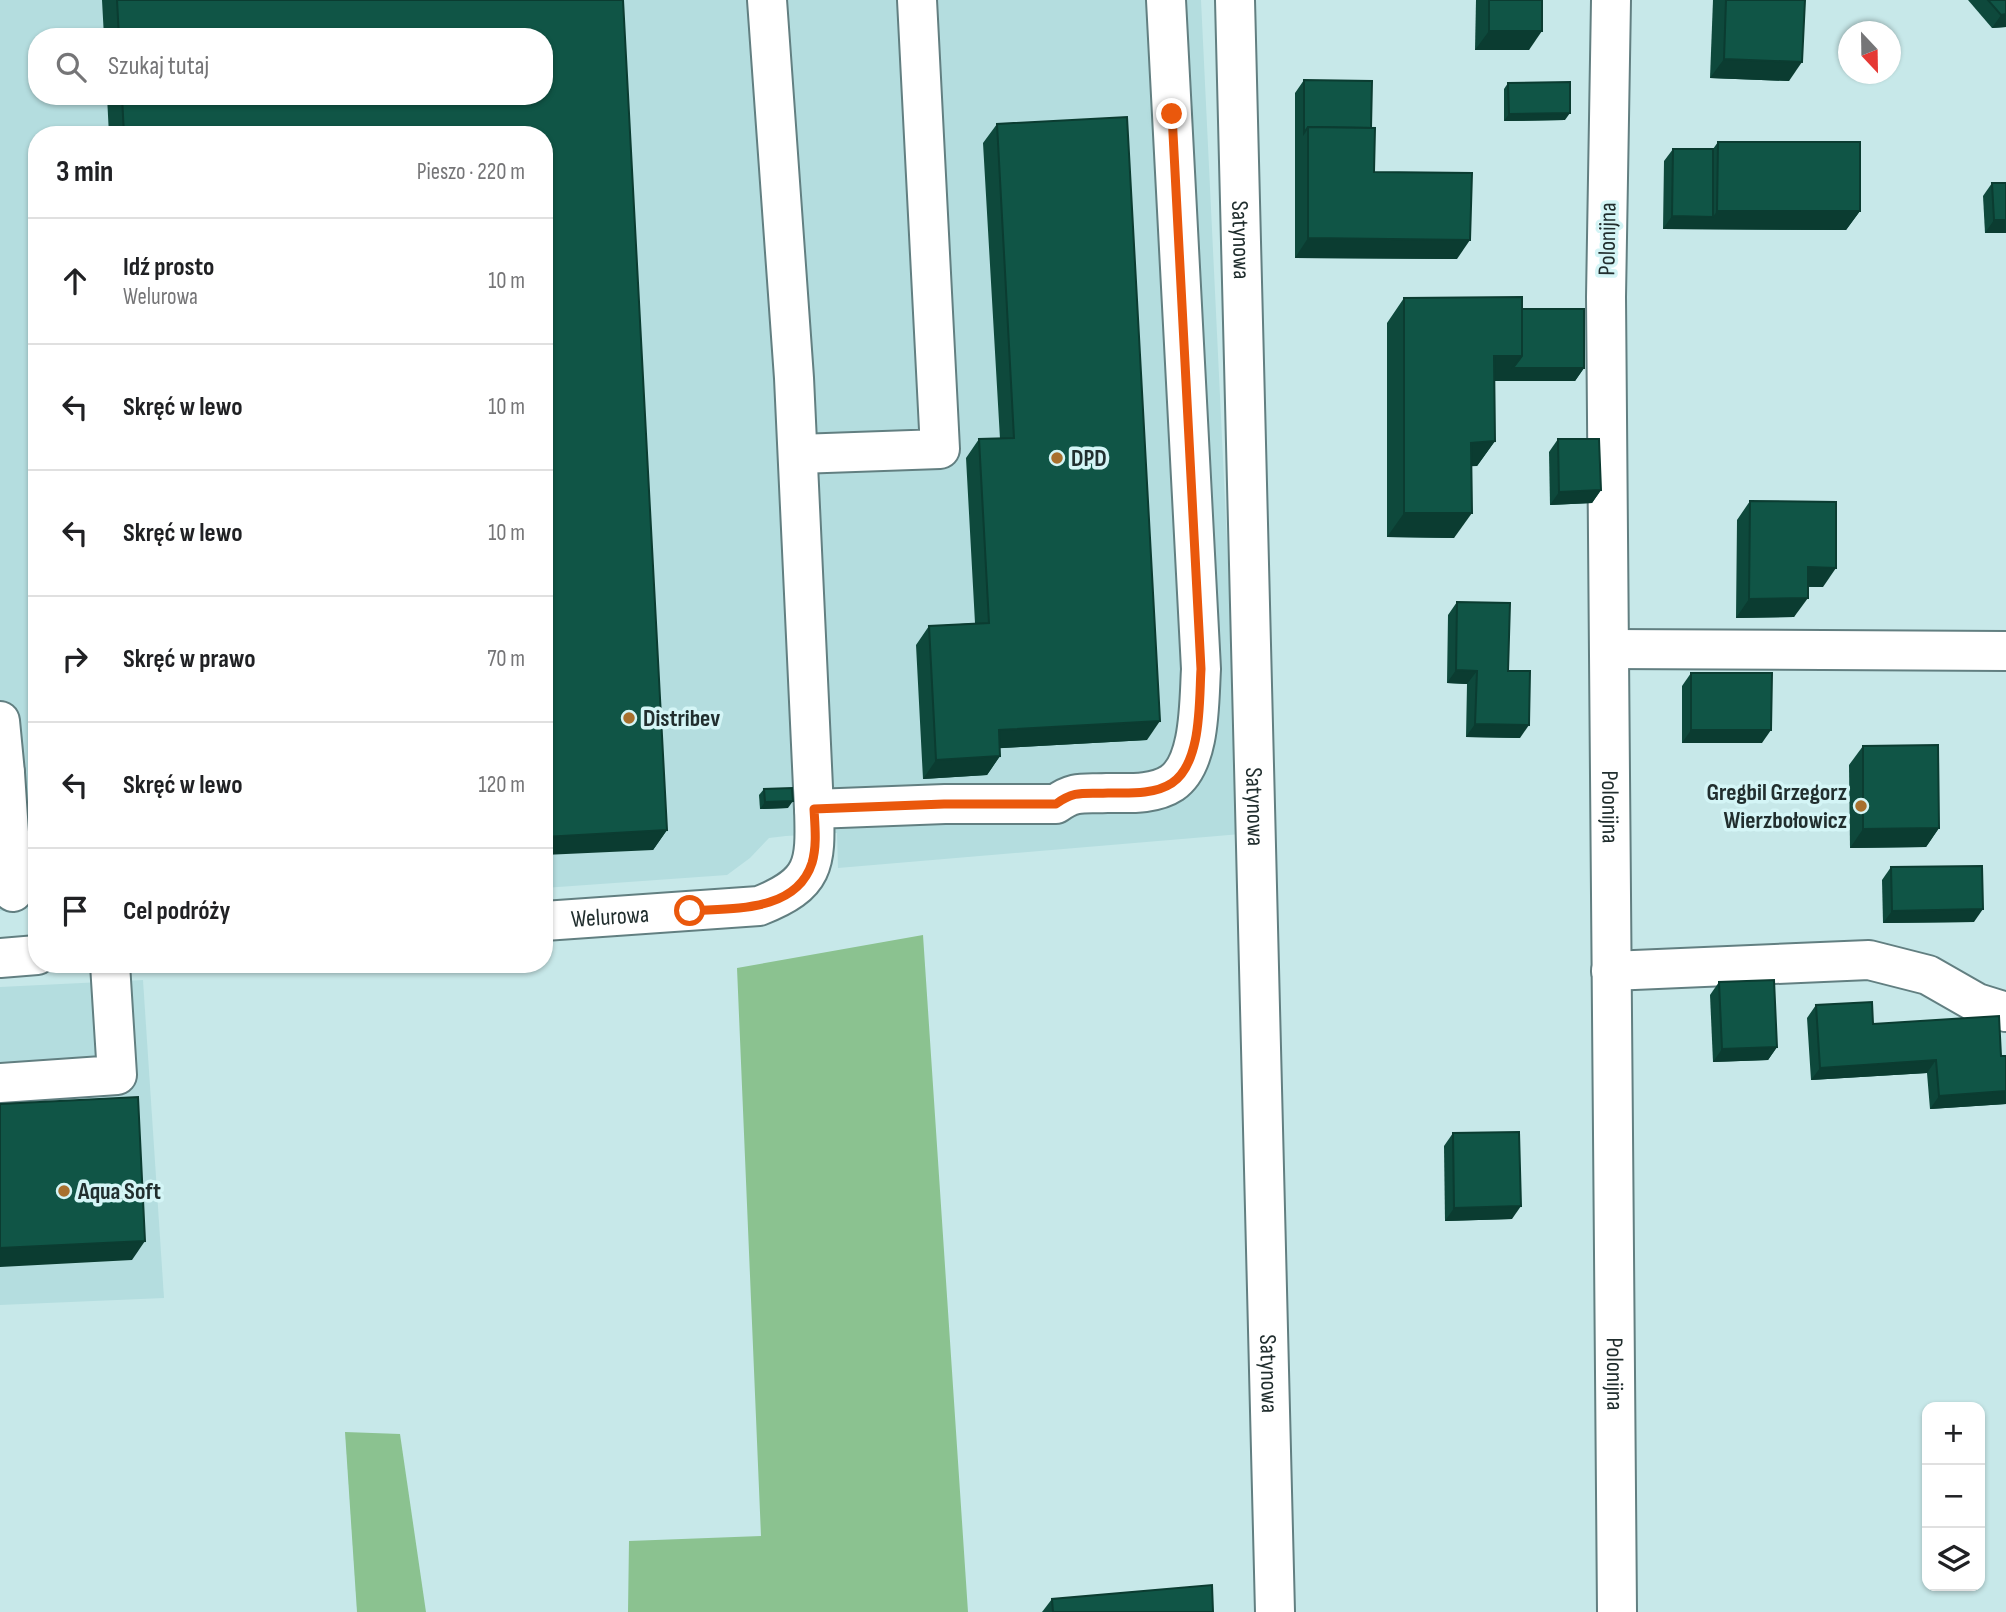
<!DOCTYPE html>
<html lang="pl">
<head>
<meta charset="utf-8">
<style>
  :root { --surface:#fff; --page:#f6f6f6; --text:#202124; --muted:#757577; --line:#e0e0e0 }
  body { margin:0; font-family:"Sofia Sans Condensed",sans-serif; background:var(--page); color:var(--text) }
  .controls { position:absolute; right:21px; bottom:21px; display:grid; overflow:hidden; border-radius:14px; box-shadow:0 2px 5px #0004 }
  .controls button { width:63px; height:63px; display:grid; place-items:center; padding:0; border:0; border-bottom:2px solid var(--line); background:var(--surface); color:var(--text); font:35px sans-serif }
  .compass { position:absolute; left:1838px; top:21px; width:63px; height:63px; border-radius:50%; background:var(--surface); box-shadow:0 2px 5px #0004; rotate:158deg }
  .stop { position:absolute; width:21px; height:21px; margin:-16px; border:5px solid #ea580c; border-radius:50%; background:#fff }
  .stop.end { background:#ea580c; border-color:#fff; box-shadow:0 2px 7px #0008 }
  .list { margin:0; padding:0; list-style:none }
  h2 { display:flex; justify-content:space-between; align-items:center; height:91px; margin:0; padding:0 28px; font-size:30px }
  h2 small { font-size:23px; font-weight:400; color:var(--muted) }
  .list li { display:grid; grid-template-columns:46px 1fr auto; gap:21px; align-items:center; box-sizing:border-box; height:126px; padding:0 28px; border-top:2px solid var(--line) }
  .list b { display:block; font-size:26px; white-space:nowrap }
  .list p { margin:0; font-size:23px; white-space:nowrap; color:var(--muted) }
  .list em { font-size:23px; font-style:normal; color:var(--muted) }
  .icon { flex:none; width:38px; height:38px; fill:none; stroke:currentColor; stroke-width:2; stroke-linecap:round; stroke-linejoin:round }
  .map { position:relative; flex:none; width:2006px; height:1612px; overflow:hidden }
  .search { position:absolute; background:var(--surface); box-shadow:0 2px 5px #0004; left:28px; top:28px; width:525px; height:77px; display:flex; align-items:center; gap:18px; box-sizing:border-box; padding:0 24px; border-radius:28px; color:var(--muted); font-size:26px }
  .panel { position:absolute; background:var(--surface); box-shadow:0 2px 5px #0004; left:28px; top:126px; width:525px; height:847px; border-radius:28px }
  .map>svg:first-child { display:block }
  .built { fill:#b4dddf; fill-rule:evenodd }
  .green { fill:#8bc290 }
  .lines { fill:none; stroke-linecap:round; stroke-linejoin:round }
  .minor-casing { stroke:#627f81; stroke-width:42 }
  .minor { stroke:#fff; stroke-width:38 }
  .wall { fill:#0e493c }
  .shaded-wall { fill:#0b3c31 }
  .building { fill:#105546; stroke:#0b3c31; stroke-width:2 }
  .route { stroke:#ea580c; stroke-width:9 }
  .poi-dot { fill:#a8702e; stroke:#d4f5f6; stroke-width:2.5 }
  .labels { text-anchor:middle; stroke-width:7; stroke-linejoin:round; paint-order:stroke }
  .street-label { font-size:24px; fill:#212e2e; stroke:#d4f5f6 }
  .poi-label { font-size:24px; font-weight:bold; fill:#212e2e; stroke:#d4f5f6; text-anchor:start }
</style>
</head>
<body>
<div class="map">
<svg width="2006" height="1612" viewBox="0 0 2006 1612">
  <rect width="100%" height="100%" fill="#c7e8e9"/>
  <g class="built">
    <path d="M 0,0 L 1201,0 L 1241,834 L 838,868 L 837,833 L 786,836 L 769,838 L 750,858 L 727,875 L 544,888 L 544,135 L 37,135 L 37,908 L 0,911 ZM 37,37 L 544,37 L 544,96 L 37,96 Z"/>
    <polygon points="143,980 164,1298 0,1305 0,987"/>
  </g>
  <g class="green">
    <polygon points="923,935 968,1612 628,1612 629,1541 761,1536 737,968"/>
    <polygon points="345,1432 400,1434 426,1612 357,1612"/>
  </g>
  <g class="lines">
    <defs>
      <g id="minor">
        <path id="s1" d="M 1235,0 L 1275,1612"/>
        <path id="s2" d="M 1611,0 L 1606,297 L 1617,1612"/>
        <polyline points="798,454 940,449 917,0"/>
        <polyline points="1609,649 2006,651"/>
        <polyline points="0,721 5,773 0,775"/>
        <polyline points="5,773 13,892"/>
        <path d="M 814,809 L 945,804 L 1056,804 C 1075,790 1084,794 1107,793 C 1128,793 1154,795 1172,783 C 1201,763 1199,701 1201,669 L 1166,0"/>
        <path id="s3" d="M 544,921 L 759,906 C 815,884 816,865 814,809 L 794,378 L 767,0"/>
        <polyline points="0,958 37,955"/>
        <polyline points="1611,971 1869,960 1928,975 1977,1003 2006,1012"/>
        <polyline points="0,1083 117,1075 110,964"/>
      </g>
    </defs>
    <use href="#minor" class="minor-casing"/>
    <use href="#minor" class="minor"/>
  </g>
  <g class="wall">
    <polygon points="102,0 623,0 667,830 653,850 544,135 109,135 107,96 544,96 544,37 104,37"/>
    <polygon points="1476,0 1542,0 1529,50 1475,50"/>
    <polygon points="1713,0 1805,0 1789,81 1710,78"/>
    <polygon points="1968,0 2006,0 2006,27 1992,28"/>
    <polygon points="1304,80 1371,128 1374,172 1457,259 1295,258 1295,93"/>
    <polygon points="1508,83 1565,120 1504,121 1504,89"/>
    <polygon points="997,124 1147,740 1000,748 1000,756 987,775 923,779 916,645 929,626 975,623 966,458 979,439 1000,439 983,143"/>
    <polygon points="1718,142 1860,211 1846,230 1663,229 1664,161 1673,149 1713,149"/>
    <polygon points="1992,183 2006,233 1985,233 1983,196"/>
    <polygon points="1404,298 1522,309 1584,368 1575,381 1494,381 1495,441 1477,466 1471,466 1454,538 1387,537 1387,323"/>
    <polygon points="1558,439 1601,490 1592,503 1550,505 1549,452"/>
    <polygon points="1750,501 1823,587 1808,587 1794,617 1736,618 1737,520"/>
    <polygon points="1457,602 1508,671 1520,738 1466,737 1467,684 1447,683 1448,615"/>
    <polygon points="1691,673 1762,743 1682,743 1682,686"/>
    <polygon points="1863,746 1939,828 1926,847 1850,848 1849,765"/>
    <polygon points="764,789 788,808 760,809 759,795"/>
    <polygon points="1891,867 1974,922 1883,923 1882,880"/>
    <polygon points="1719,982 1777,1047 1768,1060 1713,1062 1710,995"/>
    <polygon points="1816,1005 1873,1024 2001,1056 2006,1056 2006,1104 1930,1109 1927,1073 1811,1080 1807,1018"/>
    <polygon points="1453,1133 1512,1219 1445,1221 1444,1146"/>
    <polygon points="1052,1599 1213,1612 1042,1612"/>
  </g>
  <g class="shaded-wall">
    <polygon points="2006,14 2006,27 1992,28 2001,15"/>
    <polygon points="1489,31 1542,31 1529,50 1475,50"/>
    <polygon points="1724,59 1802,62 1789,81 1710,78"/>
    <polygon points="1570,113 1565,120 1504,121 1509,114"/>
    <polygon points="1717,211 1860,211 1846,230 1663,229 1672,216 1713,217"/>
    <polygon points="1994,220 2006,220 2006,233 1985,233"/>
    <polygon points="1308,238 1470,240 1457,259 1295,258"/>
    <polygon points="1494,356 1522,356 1584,368 1575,381 1477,381"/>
    <polygon points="1495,441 1477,466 1454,467 1471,443"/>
    <polygon points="1601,490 1592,503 1550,505 1559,492"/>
    <polygon points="1404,513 1472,513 1454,538 1387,537"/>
    <polygon points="1808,567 1836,568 1823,587 1794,586"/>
    <polygon points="1808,598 1794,617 1736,618 1749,599"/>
    <polygon points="1456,670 1477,671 1467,684 1447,683"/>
    <polygon points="1160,721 1147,740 985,749 999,730"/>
    <polygon points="1475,724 1529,725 1520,738 1466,737"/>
    <polygon points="1691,730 1771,730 1762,743 1682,743"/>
    <polygon points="1000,756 987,775 923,779 936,760"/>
    <polygon points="793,801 788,808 760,809 765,802"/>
    <polygon points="1939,828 1926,847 1850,848 1863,829"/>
    <polygon points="667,830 653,850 544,855 544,837"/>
    <polygon points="1983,909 1974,922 1883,923 1892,911"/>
    <polygon points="1777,1047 1768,1060 1713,1062 1722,1049"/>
    <polygon points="1936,1060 1927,1073 1811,1080 1820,1068"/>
    <polygon points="2006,1091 2006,1104 1930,1109 1939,1096"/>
    <polygon points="1521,1206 1512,1219 1445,1221 1454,1208"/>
    <polygon points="145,1241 132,1260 0,1267 0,1248"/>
  </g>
  <g class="building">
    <polygon points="117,0 623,0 667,830 544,837 544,135 124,135 122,96 544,96 544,37 119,37"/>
    <rect x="1489" y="0" width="53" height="31"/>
    <polygon points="1726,0 1805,0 1802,62 1724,59"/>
    <polygon points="1988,0 2006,0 2006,14 2001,15"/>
    <polygon points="1304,80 1372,81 1371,128 1308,127 1304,133"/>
    <polygon points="1570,82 1570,113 1509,114 1508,83"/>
    <polygon points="1127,117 1160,721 999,730 1000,756 936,760 929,626 989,623 979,439 1014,438 997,124"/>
    <polygon points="1308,127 1375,128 1374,172 1472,173 1470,240 1308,238"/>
    <polygon points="1718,142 1860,142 1860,211 1717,211"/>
    <polygon points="1673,149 1713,149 1713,217 1672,216"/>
    <polygon points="1992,183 2006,183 2006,220 1994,220"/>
    <polygon points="1522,297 1522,356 1494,356 1495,441 1471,443 1472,513 1404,513 1404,298"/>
    <polygon points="1522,309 1584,309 1584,368 1513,368 1522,356"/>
    <polygon points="1558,439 1599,439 1601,490 1559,492"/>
    <polygon points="1750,501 1836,502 1836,568 1808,567 1808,598 1749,599"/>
    <polygon points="1457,602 1510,603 1508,671 1530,671 1529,725 1475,724 1477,671 1456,670"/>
    <polygon points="1691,673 1772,673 1771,730 1691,730"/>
    <polygon points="1938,745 1939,828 1863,829 1863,746"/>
    <polygon points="792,788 793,801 765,802 764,789"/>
    <polygon points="1982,866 1983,909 1892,911 1891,867"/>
    <polygon points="1774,980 1777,1047 1722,1049 1719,982"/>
    <polygon points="1872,1002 1873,1024 1999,1016 2001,1056 2006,1056 2006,1091 1939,1096 1936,1060 1820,1068 1816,1005"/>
    <polygon points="138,1097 145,1241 0,1248 0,1104"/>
    <polygon points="1519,1132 1521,1206 1454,1208 1453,1133"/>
    <polygon points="1212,1585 1213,1612 1053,1612 1052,1599"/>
  </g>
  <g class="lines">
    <path class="route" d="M 690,911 C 731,908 796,913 812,863 C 817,846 815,827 814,809 L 944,804 L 1056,804 C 1075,790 1084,794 1108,793 C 1128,793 1154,795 1172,783 C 1202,763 1199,701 1201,669 L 1172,114"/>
  </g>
  <g class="poi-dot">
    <circle cx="1057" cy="458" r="7"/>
    <circle cx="629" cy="718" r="7"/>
    <circle cx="1861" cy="806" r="7"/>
    <circle cx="64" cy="1191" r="7"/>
  </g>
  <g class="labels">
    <g class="street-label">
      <text dy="8" stroke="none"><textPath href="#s1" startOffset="240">Satynowa</textPath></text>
      <text transform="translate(1607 239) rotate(-89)" y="8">Polonijna</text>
      <text dy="8" stroke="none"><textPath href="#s1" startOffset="807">Satynowa</textPath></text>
      <text dy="8" stroke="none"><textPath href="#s2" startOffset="807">Polonijna</textPath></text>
      <text dy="8" stroke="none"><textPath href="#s3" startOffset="66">Welurowa</textPath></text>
      <text dy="8" stroke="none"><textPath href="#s1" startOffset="1374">Satynowa</textPath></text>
      <text dy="8" stroke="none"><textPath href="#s2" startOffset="1374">Polonijna</textPath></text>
    </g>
    <g class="poi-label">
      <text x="1071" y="466">DPD</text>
      <text x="643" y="726">Distribev</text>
      <text x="1847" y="800" text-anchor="end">Gregbil Grzegorz<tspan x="1847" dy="28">Wierzbołowicz</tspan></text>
      <text x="78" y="1199">Aqua Soft</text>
    </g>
  </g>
</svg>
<div class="controls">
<button>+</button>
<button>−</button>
<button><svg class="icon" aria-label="layers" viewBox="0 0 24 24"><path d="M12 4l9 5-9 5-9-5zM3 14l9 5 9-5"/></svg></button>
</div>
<svg class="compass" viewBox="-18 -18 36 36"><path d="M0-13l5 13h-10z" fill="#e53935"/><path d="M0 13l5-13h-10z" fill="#757577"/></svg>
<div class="stop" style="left:690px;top:911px"></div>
<div class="stop end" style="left:1172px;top:114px"></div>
<div class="search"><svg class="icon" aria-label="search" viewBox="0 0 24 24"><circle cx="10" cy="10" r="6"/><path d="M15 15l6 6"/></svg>Szukaj tutaj</div>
<section class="panel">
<h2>3 min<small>Pieszo · 220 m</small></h2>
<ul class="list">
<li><svg class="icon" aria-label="ahead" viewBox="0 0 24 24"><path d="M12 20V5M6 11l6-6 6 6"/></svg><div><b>Idź prosto</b><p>Welurowa</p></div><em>10 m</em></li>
<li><svg class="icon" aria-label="left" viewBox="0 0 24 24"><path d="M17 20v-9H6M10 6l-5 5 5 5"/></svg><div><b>Skręć w lewo</b></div><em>10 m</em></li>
<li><svg class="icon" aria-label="left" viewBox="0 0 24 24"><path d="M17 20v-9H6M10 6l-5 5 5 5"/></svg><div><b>Skręć w lewo</b></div><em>10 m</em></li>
<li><svg class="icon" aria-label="right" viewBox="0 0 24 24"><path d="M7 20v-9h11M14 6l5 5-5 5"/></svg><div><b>Skręć w prawo</b></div><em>70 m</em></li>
<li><svg class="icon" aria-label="left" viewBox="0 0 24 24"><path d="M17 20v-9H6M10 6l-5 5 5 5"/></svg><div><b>Skręć w lewo</b></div><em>120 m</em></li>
<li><svg class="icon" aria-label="arrive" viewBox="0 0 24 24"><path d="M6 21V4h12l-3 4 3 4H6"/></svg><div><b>Cel podróży</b></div></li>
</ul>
</section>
</div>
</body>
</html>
